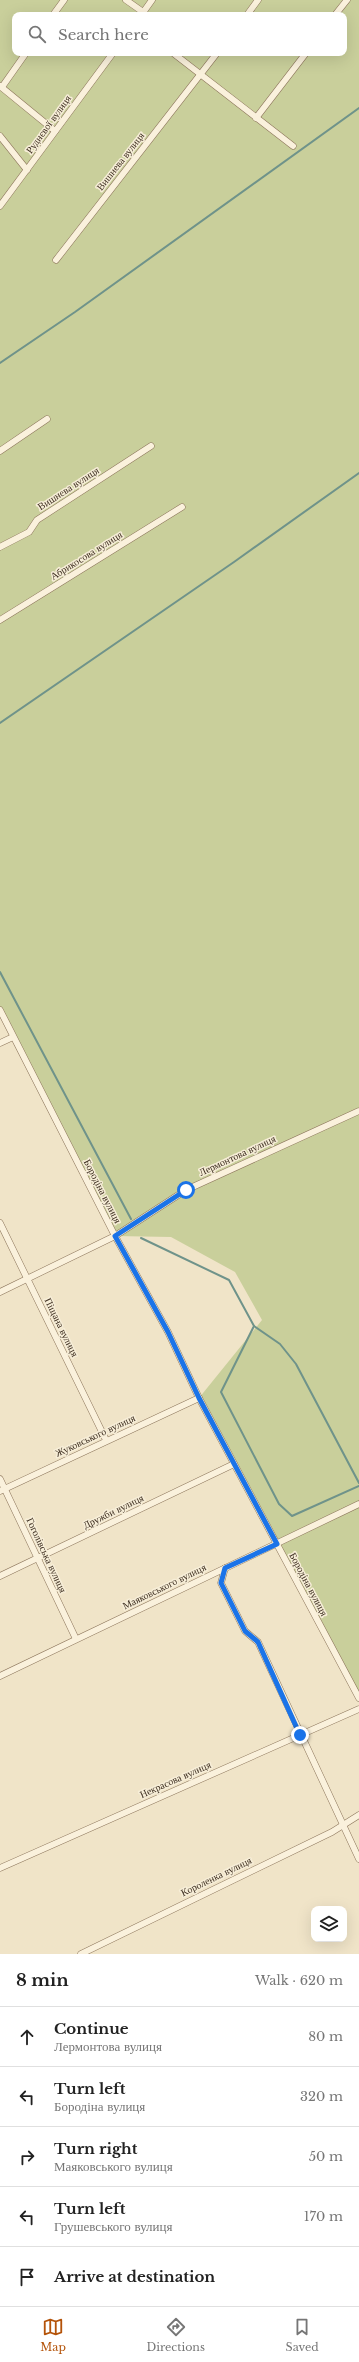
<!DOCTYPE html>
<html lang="en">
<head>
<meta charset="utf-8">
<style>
  :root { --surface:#fff; --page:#f2f2f2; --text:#222; --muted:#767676; --line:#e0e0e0; --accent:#b45309 }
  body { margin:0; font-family:"Libre Baskerville",serif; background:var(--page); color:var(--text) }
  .controls { position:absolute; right:12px; bottom:12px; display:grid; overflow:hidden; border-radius:8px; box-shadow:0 4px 16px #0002 }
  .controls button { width:36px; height:36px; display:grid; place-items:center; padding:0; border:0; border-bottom:1px solid var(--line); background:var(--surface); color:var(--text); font:20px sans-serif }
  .stop { position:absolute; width:12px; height:12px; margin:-9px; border:3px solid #1a73e8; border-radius:50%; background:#fff }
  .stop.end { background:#1a73e8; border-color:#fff; box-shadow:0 1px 4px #0008 }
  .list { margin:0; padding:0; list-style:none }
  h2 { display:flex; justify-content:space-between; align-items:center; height:52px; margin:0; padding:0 16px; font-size:17px }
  h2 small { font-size:13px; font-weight:400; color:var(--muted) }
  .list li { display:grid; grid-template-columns:26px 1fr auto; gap:12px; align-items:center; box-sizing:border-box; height:60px; padding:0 16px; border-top:1px solid var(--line) }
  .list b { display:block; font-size:15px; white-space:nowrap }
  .list p { margin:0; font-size:13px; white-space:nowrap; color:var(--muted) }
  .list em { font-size:13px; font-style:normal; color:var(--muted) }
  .icon { flex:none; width:22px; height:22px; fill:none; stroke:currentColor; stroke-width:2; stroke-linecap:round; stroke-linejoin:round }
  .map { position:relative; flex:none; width:359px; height:1954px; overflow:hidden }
  .search { position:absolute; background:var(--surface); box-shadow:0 4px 16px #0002; left:12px; right:12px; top:12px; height:44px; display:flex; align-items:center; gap:10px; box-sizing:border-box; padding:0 14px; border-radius:8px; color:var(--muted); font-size:15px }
  .sheet { height:352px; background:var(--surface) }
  nav { display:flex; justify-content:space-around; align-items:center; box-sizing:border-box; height:56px; border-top:1px solid var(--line); background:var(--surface); font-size:11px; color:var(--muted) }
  nav a { display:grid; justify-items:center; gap:2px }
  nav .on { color:var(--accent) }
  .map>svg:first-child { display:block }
  .green { fill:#c9cf9b; fill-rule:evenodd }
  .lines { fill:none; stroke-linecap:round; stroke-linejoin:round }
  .stream { stroke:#6f938a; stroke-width:2 }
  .minor-casing { stroke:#8d765c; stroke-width:7 }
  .minor { stroke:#faf1dc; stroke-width:6 }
  .route { stroke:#1a73e8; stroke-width:5 }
  .labels { text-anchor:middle; stroke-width:3; stroke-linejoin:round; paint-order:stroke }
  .street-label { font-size:10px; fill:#3d2e20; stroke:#f7eed8 }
</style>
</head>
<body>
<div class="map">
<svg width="359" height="1954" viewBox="0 0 359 1954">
  <rect width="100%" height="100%" fill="#f0e4c8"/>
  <g class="green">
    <path d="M 0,0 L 359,0 L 359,1503 L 277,1542 L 199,1398 L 262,1320 L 235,1272 L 171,1237 L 115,1236 L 0,1009 ZM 15,15 L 344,15 L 344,53 L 15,53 Z"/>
    <polygon points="359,1505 359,1696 279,1544"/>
  </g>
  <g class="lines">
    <g class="stream">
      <polyline points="0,363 75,312 359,108"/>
      <polyline points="0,723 234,562 359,473"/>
      <polyline points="0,972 131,1219"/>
      <polyline points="141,1238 229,1280 254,1326 221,1392 279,1504 292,1516 359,1486"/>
      <polyline points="254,1326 280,1344 296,1364 359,1483"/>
    </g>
    <defs>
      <g id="minor">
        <polyline points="126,0 143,12"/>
        <polyline points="142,14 152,0"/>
        <polyline points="53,15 64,0"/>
        <polyline points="247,15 258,0"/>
        <polyline points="335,15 347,0"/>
        <polyline points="173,53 293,146"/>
        <polyline points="0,86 55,131"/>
        <polyline points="2,87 26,53"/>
        <polyline points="256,118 306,53"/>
        <polyline points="0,136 27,170"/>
        <polyline points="0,206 113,53"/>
        <polyline points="56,260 217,53"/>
        <polyline points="0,451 47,419"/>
        <polyline points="0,547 29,532 37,520 151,446"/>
        <polyline points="0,620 182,507"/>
        <polyline points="0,1010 115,1236 168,1332 199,1398 359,1698"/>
        <polyline points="0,1043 13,1037"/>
        <polyline points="0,1223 106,1440"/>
        <polyline points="0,1292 115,1236 186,1190 359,1111"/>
        <polyline points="0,1479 76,1639"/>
        <polyline points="0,1491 199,1398"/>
        <polyline points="225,1568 221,1583 245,1631 258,1642 359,1859"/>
        <polyline points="0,1576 234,1464"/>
        <polyline points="0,1676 359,1504"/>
        <polyline points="0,1868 359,1709"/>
        <polyline points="81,1954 332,1832 359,1815"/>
      </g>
    </defs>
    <use href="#minor" class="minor-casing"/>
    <use href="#minor" class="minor"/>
  </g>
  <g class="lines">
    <polyline class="route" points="186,1190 115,1236 168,1332 199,1398 277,1544 225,1568 221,1583 245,1631 258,1642 300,1735"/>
  </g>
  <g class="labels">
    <g class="street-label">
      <text transform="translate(48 124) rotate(-54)" y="4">Руднєвої вулиця</text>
      <text transform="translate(120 161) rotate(-52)" y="4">Вишнева вулиця</text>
      <text transform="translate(68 488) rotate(-33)" y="4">Вишнева вулиця</text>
      <text transform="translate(86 555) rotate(-32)" y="4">Абрикосова вулиця</text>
      <text transform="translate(237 1155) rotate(-25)" y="4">Лермонтова вулиця</text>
      <text transform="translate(103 1191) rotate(63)" y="4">Бородіна вулиця</text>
      <text transform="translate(62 1327) rotate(64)" y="4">Піщана вулиця</text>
      <text transform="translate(95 1435) rotate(-25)" y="4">Жуковського вулиця</text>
      <text transform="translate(113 1511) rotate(-26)" y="4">Дружби вулиця</text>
      <text transform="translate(47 1555) rotate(65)" y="4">Гоголівська вулиця</text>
      <text transform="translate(309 1584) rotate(62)" y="4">Бородіна вулиця</text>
      <text transform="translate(164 1586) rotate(-26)" y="4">Маяковського вулиця</text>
      <text transform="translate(175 1779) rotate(-24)" y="4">Некрасова вулиця</text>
      <text transform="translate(216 1876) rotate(-26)" y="4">Короленка вулиця</text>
    </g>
  </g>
</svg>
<div class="controls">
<button><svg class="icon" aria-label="layers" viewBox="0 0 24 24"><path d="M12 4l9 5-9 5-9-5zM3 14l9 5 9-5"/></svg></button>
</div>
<div class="stop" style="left:186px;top:1190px"></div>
<div class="stop end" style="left:300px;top:1735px"></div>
<div class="search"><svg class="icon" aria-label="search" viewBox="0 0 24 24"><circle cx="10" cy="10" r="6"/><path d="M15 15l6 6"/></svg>Search here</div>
</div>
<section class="sheet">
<h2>8 min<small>Walk · 620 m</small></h2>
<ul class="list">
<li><svg class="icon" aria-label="ahead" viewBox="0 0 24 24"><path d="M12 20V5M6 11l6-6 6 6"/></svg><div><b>Continue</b><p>Лермонтова вулиця</p></div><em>80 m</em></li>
<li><svg class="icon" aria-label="left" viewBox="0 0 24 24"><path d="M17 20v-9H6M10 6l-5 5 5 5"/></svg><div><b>Turn left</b><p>Бородіна вулиця</p></div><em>320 m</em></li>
<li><svg class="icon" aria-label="right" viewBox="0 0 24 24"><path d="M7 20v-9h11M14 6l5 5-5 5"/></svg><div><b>Turn right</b><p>Маяковського вулиця</p></div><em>50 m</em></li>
<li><svg class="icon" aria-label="left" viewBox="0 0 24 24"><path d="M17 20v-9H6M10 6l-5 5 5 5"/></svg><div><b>Turn left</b><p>Грушевського вулиця</p></div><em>170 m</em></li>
<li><svg class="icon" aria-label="arrive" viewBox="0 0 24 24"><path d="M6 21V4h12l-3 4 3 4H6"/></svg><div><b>Arrive at destination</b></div></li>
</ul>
</section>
<nav>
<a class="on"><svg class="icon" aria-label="map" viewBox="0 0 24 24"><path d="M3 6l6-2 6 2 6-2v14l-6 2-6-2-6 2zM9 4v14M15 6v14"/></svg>Map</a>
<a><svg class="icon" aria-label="directions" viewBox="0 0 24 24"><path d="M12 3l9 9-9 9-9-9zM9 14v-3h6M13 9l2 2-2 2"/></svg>Directions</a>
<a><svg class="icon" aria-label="saved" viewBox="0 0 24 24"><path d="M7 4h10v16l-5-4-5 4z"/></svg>Saved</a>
</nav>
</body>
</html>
